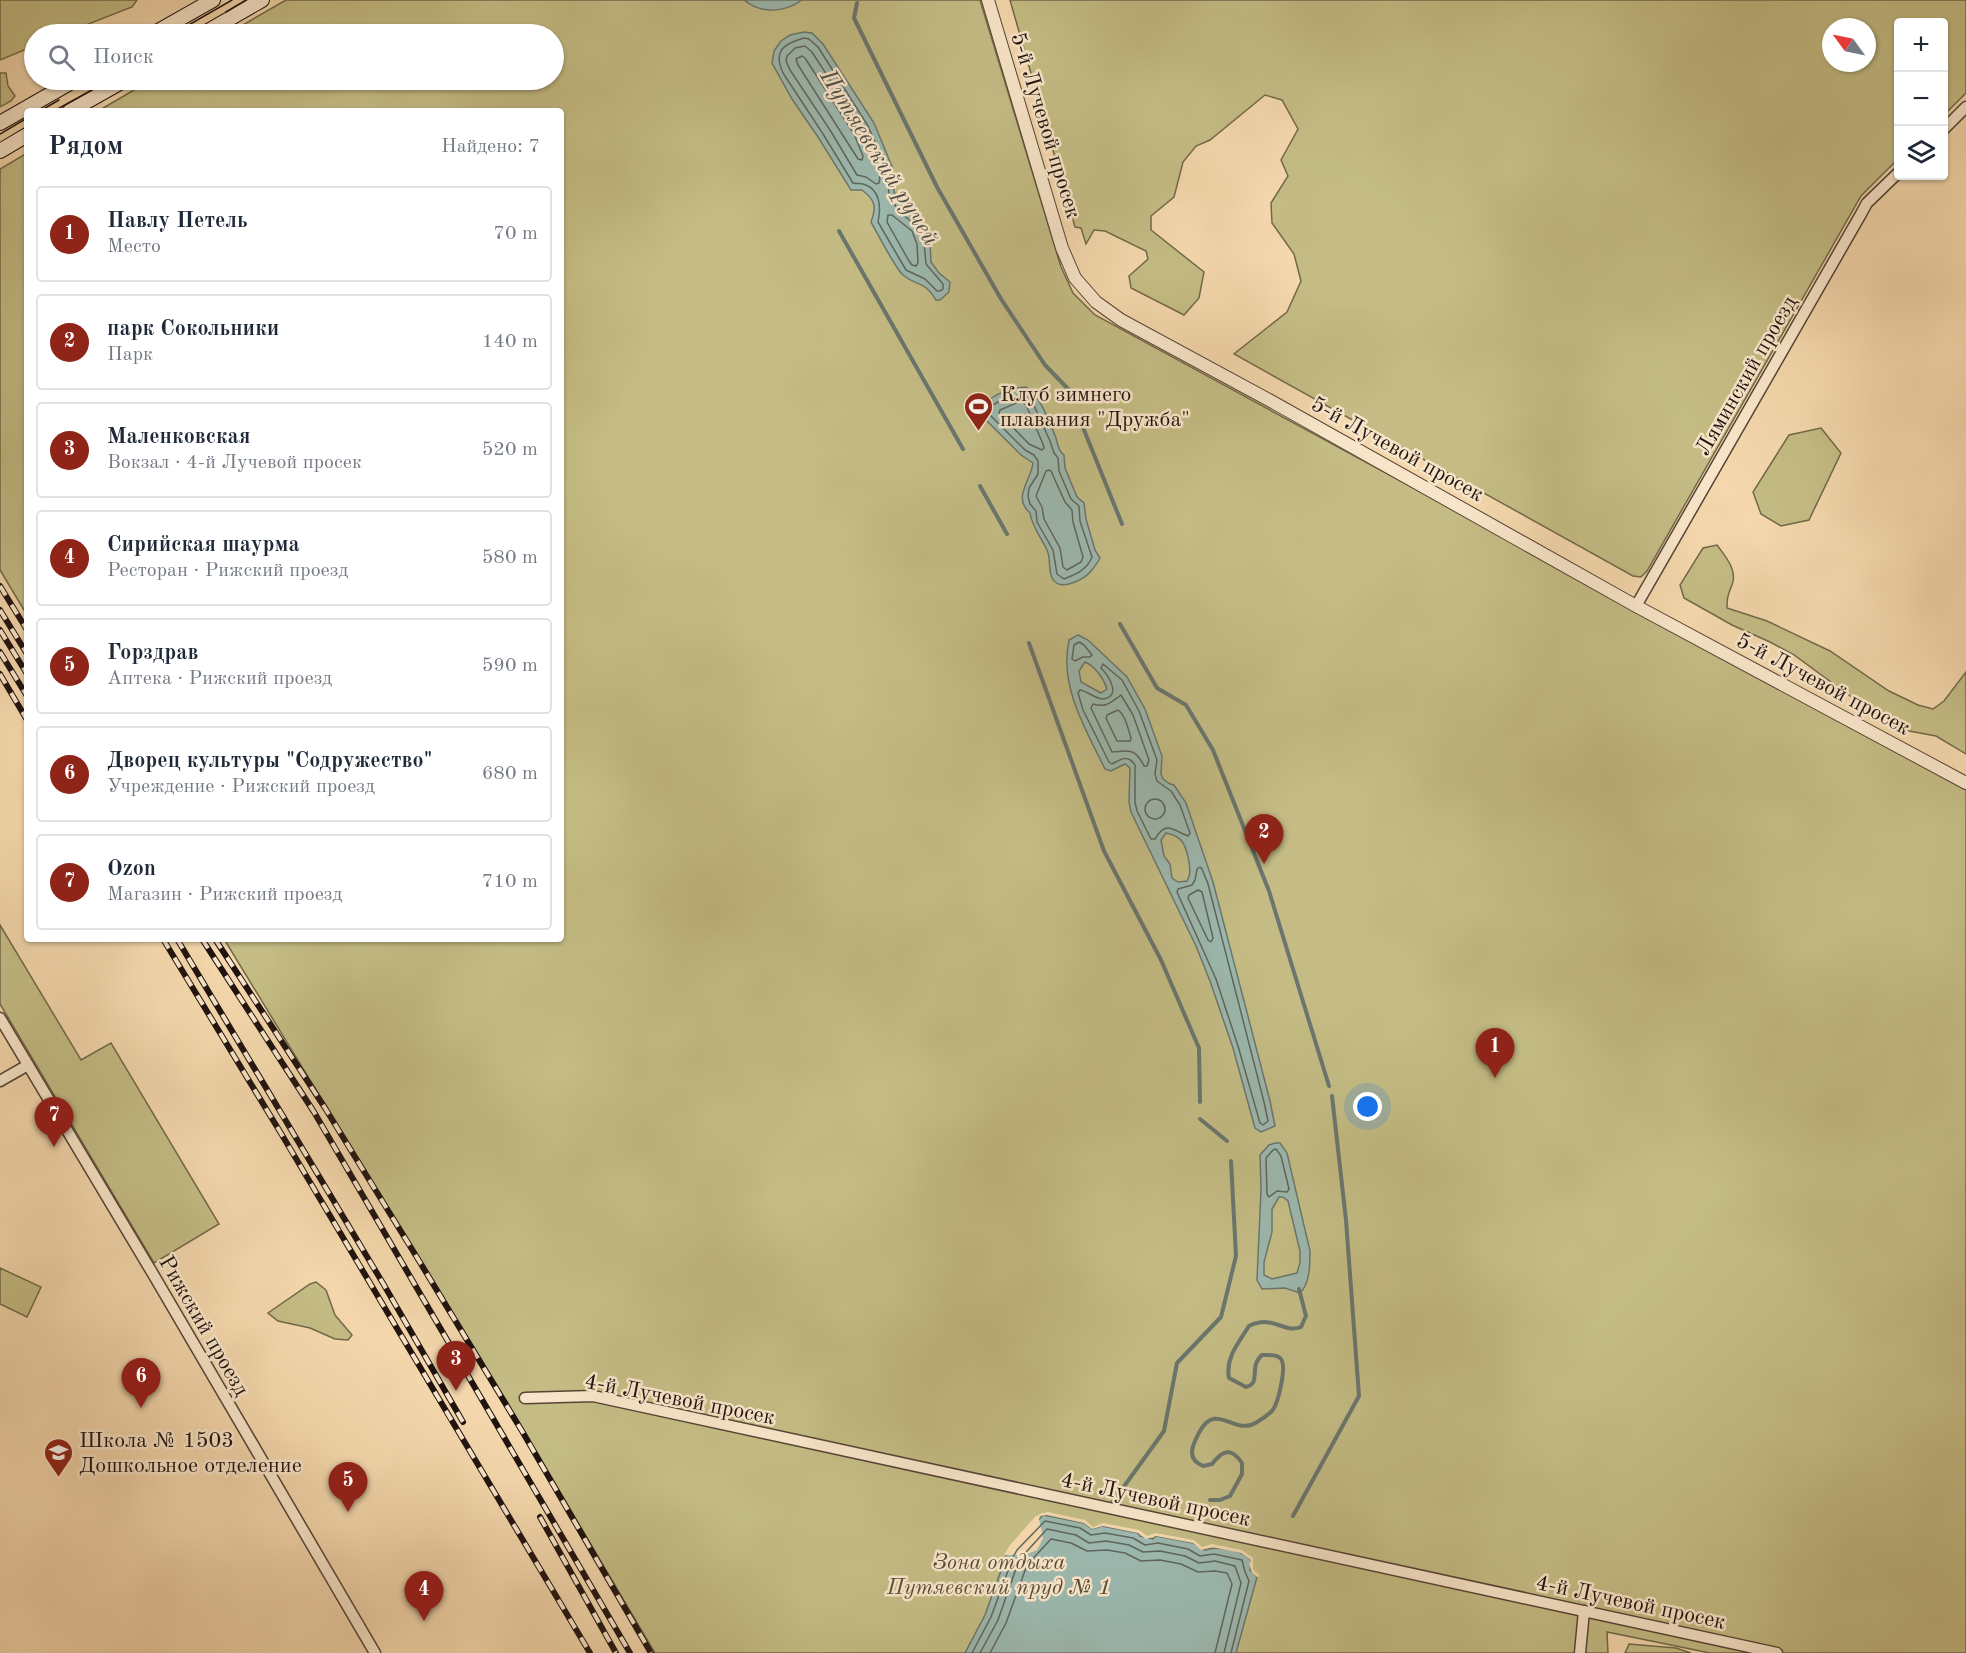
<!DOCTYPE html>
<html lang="ru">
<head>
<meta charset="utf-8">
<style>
  :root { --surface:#fff; --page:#f6f6f7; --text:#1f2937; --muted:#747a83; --line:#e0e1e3; --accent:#8f2418 }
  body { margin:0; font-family:"Old Standard TT",serif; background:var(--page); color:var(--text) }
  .controls { position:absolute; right:18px; top:18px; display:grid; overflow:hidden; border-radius:6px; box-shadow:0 2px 4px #0004 }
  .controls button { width:54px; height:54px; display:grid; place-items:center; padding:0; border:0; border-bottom:2px solid var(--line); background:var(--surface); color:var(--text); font:30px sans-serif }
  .compass { position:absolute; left:1822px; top:18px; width:54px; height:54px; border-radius:50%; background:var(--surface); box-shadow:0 2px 4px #0004; rotate:303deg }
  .you { position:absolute; left:1368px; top:1107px; width:21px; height:21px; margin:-15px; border:4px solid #fff; border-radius:50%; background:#1a73e8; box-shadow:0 0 0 9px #1a73e833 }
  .badge { display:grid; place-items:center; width:39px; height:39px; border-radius:50%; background:var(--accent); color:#fff; font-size:20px; font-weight:700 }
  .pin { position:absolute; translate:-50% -50px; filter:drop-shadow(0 2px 3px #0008) }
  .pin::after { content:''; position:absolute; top:32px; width:21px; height:18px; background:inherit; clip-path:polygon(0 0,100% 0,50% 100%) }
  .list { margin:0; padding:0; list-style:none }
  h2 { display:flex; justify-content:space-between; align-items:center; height:78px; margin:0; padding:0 24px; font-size:26px }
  h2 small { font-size:20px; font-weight:400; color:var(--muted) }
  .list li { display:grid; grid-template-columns:39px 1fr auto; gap:18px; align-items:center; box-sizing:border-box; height:96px; margin:0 12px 12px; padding:0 12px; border:2px solid var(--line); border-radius:6px }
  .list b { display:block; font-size:22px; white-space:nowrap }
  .list p { margin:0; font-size:20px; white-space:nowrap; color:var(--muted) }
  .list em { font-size:20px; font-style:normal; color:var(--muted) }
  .icon { flex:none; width:33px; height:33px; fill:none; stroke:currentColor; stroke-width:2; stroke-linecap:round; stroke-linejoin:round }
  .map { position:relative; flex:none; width:1966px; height:1653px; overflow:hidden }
  .search { position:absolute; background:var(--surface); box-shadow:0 2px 4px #0004; left:24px; top:24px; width:540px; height:66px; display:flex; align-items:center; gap:15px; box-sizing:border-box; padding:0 21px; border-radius:33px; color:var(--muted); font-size:22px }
  .panel { position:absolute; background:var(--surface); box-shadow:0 2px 4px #0004; left:24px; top:108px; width:540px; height:834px; border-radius:6px }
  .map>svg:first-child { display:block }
  .green { fill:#c4bc84; stroke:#72684a; stroke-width:1.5; fill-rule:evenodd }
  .water { fill:#9cb8ae; stroke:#6a766e; stroke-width:1.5; fill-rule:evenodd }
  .pier { fill:#f4d7ac }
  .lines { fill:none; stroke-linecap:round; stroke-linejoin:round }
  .shore { stroke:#5e665e; stroke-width:1.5 }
  .stream { stroke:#6a766e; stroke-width:4 }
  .minor-casing { stroke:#554436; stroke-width:13 }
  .tertiary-casing { stroke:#554436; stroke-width:14 }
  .secondary-casing { stroke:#20130f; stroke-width:16 }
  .minor { stroke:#f8e5c9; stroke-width:10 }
  .tertiary { stroke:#f8e5c9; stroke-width:12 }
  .secondary { stroke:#f8e5c9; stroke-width:14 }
  .tram { stroke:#20130f; stroke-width:1.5 }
  .rail-casing { stroke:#20130f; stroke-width:6 }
  .rail { stroke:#f8e5c9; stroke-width:4; stroke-dasharray:11; stroke-linecap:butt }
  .labels { text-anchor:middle; stroke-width:5; stroke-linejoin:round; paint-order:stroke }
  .street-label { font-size:22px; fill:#20130f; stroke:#f8e5c9 }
  .poi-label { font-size:22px; fill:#20130f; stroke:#f8e5c9; text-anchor:start }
  .park-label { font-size:22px; font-style:italic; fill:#594e38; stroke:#f8e5c9 }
  .water-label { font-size:24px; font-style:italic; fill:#4b4d47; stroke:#f8e5c9 }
</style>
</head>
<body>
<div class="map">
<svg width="1966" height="1653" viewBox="0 0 1966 1653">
  <rect width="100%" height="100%" fill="#f4d7ac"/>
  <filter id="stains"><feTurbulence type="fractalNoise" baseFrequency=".00333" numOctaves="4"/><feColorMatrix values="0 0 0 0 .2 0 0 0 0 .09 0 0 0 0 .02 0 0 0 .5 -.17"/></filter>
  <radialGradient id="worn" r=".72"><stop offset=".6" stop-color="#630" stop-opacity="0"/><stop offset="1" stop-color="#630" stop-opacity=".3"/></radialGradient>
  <g class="green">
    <polygon points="0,0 137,0 132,7 63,34 34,34 34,46 0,60"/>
    <polygon points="286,0 980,0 1061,267 1073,293 1095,315 1966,788 1966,1653 1710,1653 1607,1632 1608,1653 655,1653 512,1411 224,939 561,939 561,111 98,111 151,80 554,80 554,34 227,34"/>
    <path d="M 1010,0 L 1966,0 L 1966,93 L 1944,115 L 1944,22 L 1898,22 L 1898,159 L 1861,196 L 1647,571 L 1641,577 L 1633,576 L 1234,354 L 1287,312 L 1301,281 L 1294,254 L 1272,223 L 1271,203 L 1288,176 L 1281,160 L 1298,129 L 1282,100 L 1265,95 L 1210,140 L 1196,146 L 1183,162 L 1174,197 L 1151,216 L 1151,230 L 1204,272 L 1199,298 L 1184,315 L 1131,288 L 1129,276 L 1148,259 L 1146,251 L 1105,231 L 1094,230 L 1086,244 L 1081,228 L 1075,227 ZM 1831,27 L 1867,27 L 1867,63 L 1831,63 Z"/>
    <polygon points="0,73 6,73 8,86 15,96 11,101 0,107"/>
    <polygon points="27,153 27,615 0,570 0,169"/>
    <polygon points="1821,428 1841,453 1809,520 1781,526 1761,514 1753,492 1789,435"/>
    <path d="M 1717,545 C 1725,556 1738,570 1732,585 C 1728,595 1727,597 1727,608 L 1767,621 L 1830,651 L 1889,691 L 1918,705 L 1933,709 L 1944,701 L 1966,672 L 1966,754 L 1936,736 L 1909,731 L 1897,726 L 1861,704 L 1794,655 L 1770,642 L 1732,625 L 1684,598 L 1680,585 L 1703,548 Z"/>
    <polygon points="0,925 81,1060 111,1043 219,1224 154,1263 0,1004"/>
    <polygon points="0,1268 41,1287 27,1317 0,1304"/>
    <polygon points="316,1282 326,1290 335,1315 352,1335 348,1340 335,1339 310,1328 278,1321 268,1313 310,1284"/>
    <polygon points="1629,1644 1676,1648 1691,1653 1625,1653"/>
  </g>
  <g class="water">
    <path d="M 744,0 L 802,0 C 784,13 761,14 744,0 Z"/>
    <path d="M 804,32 L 812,33 L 823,44 L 874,123 L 893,169 L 894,192 L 905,210 L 923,222 L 930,241 L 931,262 L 939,273 L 950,282 L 949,292 L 940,300 L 936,300 C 923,279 917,287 903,275 C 895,268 878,234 871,222 C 877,206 875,200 862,190 L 851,190 L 818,137 L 792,99 L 772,63 L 774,51 L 781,41 L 790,35 Z"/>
    <path d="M 1026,387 C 1041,397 1049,421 1056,438 C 1058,445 1058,450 1064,455 L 1065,468 L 1077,497 L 1084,503 L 1086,519 L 1095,550 L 1100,558 C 1098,562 1095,566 1092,570 C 1085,579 1060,593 1052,578 C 1048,569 1051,559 1047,550 C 1041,537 1032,527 1030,513 C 1012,497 1031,481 1033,463 L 1021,455 L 980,414 C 984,396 1009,388 1026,387 Z"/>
    <path d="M 1078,635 L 1088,640 L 1127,677 L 1145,709 L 1162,756 L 1161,774 L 1163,779 L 1170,784 L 1174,785 L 1186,803 L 1213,882 L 1270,1101 L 1275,1126 L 1261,1132 L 1255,1128 L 1233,1048 L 1210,981 L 1196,946 L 1131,812 L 1129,802 L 1130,768 L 1125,764 L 1111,771 L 1105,769 C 1085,728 1059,686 1069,640 ZM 1085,662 C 1095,666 1104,679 1107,689 L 1101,693 L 1081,682 L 1079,671 ZM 1166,833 C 1183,836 1186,846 1189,862 C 1190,870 1191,874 1187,881 L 1178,882 L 1172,878 L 1170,864 L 1164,856 L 1161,840 Z"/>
    <path d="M 1275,1143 L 1280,1143 L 1287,1153 L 1310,1251 C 1310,1264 1310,1284 1300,1293 L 1285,1288 L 1262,1289 L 1257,1280 L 1261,1189 L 1260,1155 L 1269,1145 ZM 1279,1197 L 1283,1197 L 1288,1201 L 1300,1251 L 1300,1263 L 1297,1273 L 1272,1279 L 1264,1275 L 1264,1262 L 1272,1232 L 1272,1209 Z"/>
    <path d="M 1043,1515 L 1084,1523 L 1092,1529 L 1102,1526 L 1138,1533 L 1140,1536 L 1153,1539 L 1156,1536 L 1193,1543 L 1205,1550 C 1217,1546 1241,1549 1251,1560 L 1250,1570 L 1257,1577 L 1236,1653 L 965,1653 L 985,1615 L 1007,1554 Z"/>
  </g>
  <polygon class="pier" points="1048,1512 1085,1520 1093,1527 1103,1523 1139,1530 1147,1536 1156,1533 1194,1540 1202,1547 1212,1544 1242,1550 1253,1558 1253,1569 1260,1576 1257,1577 1252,1573 1249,1564 1251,1560 1241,1553 1212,1547 1201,1550 1193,1543 1156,1536 1146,1539 1138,1533 1103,1526 1092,1529 1084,1523 1047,1515 1040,1516 1039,1519 1043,1538 1037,1550 1025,1555 1004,1555 1010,1545 1035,1517 1042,1513"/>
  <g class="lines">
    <g class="shore">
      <path d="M 804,38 L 809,39 L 818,47 L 868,126 L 887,170 L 889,195 L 900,213 L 918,226 L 924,242 L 926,264 L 943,284 L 943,289 L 940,291 L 937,291 L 925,279 L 906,270 L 878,222 C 881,208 881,189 863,184 C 860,183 856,184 853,183 L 823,134 L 783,73 C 773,51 783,44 804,38 Z"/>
      <path d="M 805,46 L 812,52 C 827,76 887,160 879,183 L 876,184 L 866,177 L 857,175 L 830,130 L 790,70 L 786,61 L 787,56 L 795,48 Z"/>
      <polygon points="802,56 805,58 854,134 863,156 862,160 858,159 798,65 796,59"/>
      <polygon points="888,215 892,215 912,231 917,244 918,263 916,266 912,265 909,261 887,222"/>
      <path d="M 1024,393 L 1032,401 L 1050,441 L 1054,453 L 1058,458 L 1059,471 L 1071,499 L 1079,506 L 1080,521 L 1092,557 C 1087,570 1076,574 1064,579 L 1057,574 L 1053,550 L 1037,522 L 1036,511 L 1030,504 L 1028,496 L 1029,488 L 1038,474 L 1038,461 L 1034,455 L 1025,450 L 987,412 L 989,407 L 1000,401 Z"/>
      <polygon points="1021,401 1026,405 1043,444 1044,448 1042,450 1029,444 999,413 1000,410"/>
      <polygon points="1049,470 1051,471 1065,502 1072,510 1073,522 1083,557 1081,562 1067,570 1063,567 1060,548 1044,519 1042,507 1036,496 1046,471"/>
      <polygon points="1079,642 1084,645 1092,655 1090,657 1083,657 1075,661 1072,659 1074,645"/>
      <path d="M 1103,664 L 1122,680 L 1139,711 L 1157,760 L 1155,774 L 1157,781 L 1171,791 L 1180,805 L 1190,833 L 1188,836 C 1173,831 1167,819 1155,839 L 1151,839 L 1137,811 L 1135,802 L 1135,765 C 1128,754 1121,759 1112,764 L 1109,762 L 1083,710 L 1078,693 L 1080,690 C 1088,691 1095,699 1103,699 C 1123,696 1107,674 1101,668 Z"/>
      <path d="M 1121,695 L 1133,715 L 1149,760 L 1147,766 L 1144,766 C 1135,747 1128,751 1112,752 L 1091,708 L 1093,704 C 1107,708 1111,702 1121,695 Z"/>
      <path d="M 1118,710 C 1126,716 1128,729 1131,738 L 1130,741 L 1117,741 L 1106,718 L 1107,715 Z"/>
      <circle cx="1155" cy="809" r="10"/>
      <polygon points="1200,867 1202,869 1208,884 1264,1102 1268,1121 1263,1125 1260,1123 1238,1046 1216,979 1177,892 1178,889 1192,885 1195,880 1197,869"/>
      <polygon points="1198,890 1202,892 1213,938 1211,942 1208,940 1188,898 1189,895"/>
      <polygon points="1276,1149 1281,1156 1289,1189 1287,1192 1277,1191 1269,1197 1267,1194 1266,1158 1273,1150"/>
      <polyline points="972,1653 991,1617 1013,1557 1017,1550 1045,1521 1080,1528 1091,1535 1105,1533 1133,1538 1145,1545 1158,1543 1188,1549 1200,1556 1214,1554 1242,1560 1245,1572 1249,1581 1231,1653"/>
      <polyline points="980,1653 998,1620 1019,1560 1047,1529 1076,1535 1089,1543 1106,1541 1129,1545 1143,1552 1160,1551 1185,1556 1199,1563 1215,1561 1235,1566 1241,1583 1224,1653"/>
      <polyline points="990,1653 1006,1623 1027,1565 1051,1539 1071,1543 1087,1551 1107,1550 1125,1553 1141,1561 1160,1560 1181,1564 1198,1572 1215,1571 1227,1573 1232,1584 1215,1653"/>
    </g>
    <g class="stream">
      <polyline points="857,3 854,18 937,187 1001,299 1045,365 1073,394"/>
      <polyline points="839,231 963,449"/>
      <polyline points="1080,420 1122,524"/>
      <polyline points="980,486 1007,534"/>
      <polyline points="1120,624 1157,688 1186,705 1213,750 1269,891 1329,1086"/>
      <polyline points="1029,643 1104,851 1161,960 1199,1048 1200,1102"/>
      <polyline points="1200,1119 1227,1141"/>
      <path d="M 1210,1500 L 1220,1500 L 1230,1496 L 1242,1474 L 1242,1463 C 1231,1446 1222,1451 1212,1464 L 1203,1466 C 1197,1463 1192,1460 1192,1452 C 1192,1445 1197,1437 1200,1431 C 1217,1401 1235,1437 1257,1422 C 1262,1419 1268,1415 1272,1411 C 1278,1404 1288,1364 1280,1358 C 1275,1354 1268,1355 1262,1355 C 1248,1367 1262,1383 1246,1387 L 1229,1378 C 1225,1358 1239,1342 1249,1326 C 1274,1314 1283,1334 1301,1327 L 1306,1316 L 1299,1289"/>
      <polyline points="1112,1503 1164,1431 1177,1363 1221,1317 1236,1256 1231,1161"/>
      <polyline points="1293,1516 1359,1396 1346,1220 1332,1096"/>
    </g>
    <defs>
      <g id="minor">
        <polyline points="1944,129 1966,107"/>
        <polyline points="1636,606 1861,214 1867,203 1898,173"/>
        <polyline points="0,1018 153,1274 375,1653"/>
        <polyline points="0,1081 28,1065"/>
        <polyline points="525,1398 593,1396 1777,1653"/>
        <polyline points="1580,1653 1584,1611"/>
      </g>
      <polyline id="tertiary" points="988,0 1062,248 1075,278 1096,302 1121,320 1269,400 1636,606 1966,783"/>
      <g id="secondary">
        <polyline points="153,34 213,0"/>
        <polyline points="203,34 262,0"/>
        <polyline points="70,111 125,80"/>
        <polyline points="0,123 75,80"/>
        <polyline points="0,151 27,135"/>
      </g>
    </defs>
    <use href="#minor" class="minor-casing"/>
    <use href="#tertiary" class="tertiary-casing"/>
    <use href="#secondary" class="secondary-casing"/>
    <use href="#minor" class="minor"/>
    <use href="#tertiary" class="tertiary"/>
    <use href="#secondary" class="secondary"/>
    <g class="tram">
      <polyline points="226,12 246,0"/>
      <polyline points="173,34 232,0"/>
      <polyline points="40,111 59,100"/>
      <polyline points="54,111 110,80"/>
      <polyline points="0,134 27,118"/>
    </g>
    <defs>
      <g id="rail">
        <polyline points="0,586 27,630"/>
        <polyline points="0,610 27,654"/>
        <polyline points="0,630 27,674"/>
        <polyline points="0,652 27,696"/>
        <polyline points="0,674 27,720"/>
        <polyline points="163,939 282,1135 590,1653"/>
        <polyline points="177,939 384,1285 463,1422"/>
        <polyline points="202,939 314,1112 630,1653"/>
        <polyline points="215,939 325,1108 421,1264 522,1431 651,1653"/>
        <polyline points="540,1517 616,1653"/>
      </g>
    </defs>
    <use href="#rail" class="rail-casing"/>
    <use href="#rail" class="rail"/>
  </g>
  <defs>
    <symbol id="stadium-pin" viewBox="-11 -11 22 30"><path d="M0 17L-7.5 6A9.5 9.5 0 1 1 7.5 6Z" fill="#8f2418" stroke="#f8e5c9"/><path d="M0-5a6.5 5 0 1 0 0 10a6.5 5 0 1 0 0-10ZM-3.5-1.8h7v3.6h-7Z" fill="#fff"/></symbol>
    <symbol id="school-pin" viewBox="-11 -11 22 30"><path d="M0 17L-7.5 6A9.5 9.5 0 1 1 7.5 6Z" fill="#8f2418" stroke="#f8e5c9"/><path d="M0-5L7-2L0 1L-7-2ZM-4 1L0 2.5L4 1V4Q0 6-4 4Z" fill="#fff"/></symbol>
  </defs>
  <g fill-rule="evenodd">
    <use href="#stadium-pin" x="962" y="390" width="33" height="45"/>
    <use href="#school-pin" x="42" y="1436" width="33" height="45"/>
  </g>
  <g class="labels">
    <g class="street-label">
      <text transform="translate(1047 125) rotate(73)" y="8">5-й Лучевой просек</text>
      <text transform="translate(1745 375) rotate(-60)" y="8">Ляминский проезд</text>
      <text transform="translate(1398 448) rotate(29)" y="8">5-й Лучевой просек</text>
      <text transform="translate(1824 683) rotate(28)" y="8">5-й Лучевой просек</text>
      <text transform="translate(205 1325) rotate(60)" y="8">Рижский проезд</text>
      <text transform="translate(680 1398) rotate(11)" y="8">4-й Лучевой просек</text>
      <text transform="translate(1156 1498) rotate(12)" y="8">4-й Лучевой просек</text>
      <text transform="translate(1631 1601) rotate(12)" y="8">4-й Лучевой просек</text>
    </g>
    <g class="poi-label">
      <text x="1000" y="401">Клуб зимнего<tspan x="1000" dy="25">плавания "Дружба"</tspan></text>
      <text x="79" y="1447">Школа № 1503<tspan x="79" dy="25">Дошкольное отделение</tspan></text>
    </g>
    <g class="park-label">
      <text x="999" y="1569">Зона отдыха<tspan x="999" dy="25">Путяевский пруд № 1</tspan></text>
    </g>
    <g class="water-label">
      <text transform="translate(880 157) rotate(58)" y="8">Путяевский ручей</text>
    </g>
  </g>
  <rect width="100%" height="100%" filter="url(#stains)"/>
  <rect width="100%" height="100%" fill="url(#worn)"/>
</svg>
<div class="controls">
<button>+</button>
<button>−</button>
<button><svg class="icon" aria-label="layers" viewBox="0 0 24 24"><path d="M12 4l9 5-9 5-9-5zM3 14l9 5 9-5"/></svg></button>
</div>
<svg class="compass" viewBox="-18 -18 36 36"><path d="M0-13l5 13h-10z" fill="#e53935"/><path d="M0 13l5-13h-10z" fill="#747a83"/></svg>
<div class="you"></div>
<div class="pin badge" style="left:1495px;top:1078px">1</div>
<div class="pin badge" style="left:1264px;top:864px">2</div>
<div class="pin badge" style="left:456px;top:1391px">3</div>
<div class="pin badge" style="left:424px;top:1621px">4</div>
<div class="pin badge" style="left:348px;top:1512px">5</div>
<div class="pin badge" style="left:141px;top:1408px">6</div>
<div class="pin badge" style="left:54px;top:1147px">7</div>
<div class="search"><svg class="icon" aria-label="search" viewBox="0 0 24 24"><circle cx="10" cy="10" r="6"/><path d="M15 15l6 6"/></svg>Поиск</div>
<section class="panel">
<h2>Рядом<small>Найдено: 7</small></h2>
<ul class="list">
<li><span class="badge">1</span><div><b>Павлу Петель</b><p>Место</p></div><em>70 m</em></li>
<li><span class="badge">2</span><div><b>парк Сокольники</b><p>Парк</p></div><em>140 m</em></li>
<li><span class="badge">3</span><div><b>Маленковская</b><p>Вокзал · 4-й Лучевой просек</p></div><em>520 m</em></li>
<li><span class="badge">4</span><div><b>Сирийская шаурма</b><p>Ресторан · Рижский проезд</p></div><em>580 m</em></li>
<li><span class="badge">5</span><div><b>Горздрав</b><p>Аптека · Рижский проезд</p></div><em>590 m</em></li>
<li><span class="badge">6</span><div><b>Дворец культуры &quot;Содружество&quot;</b><p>Учреждение · Рижский проезд</p></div><em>680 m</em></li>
<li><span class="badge">7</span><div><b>Ozon</b><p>Магазин · Рижский проезд</p></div><em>710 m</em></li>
</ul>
</section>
</div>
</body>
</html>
